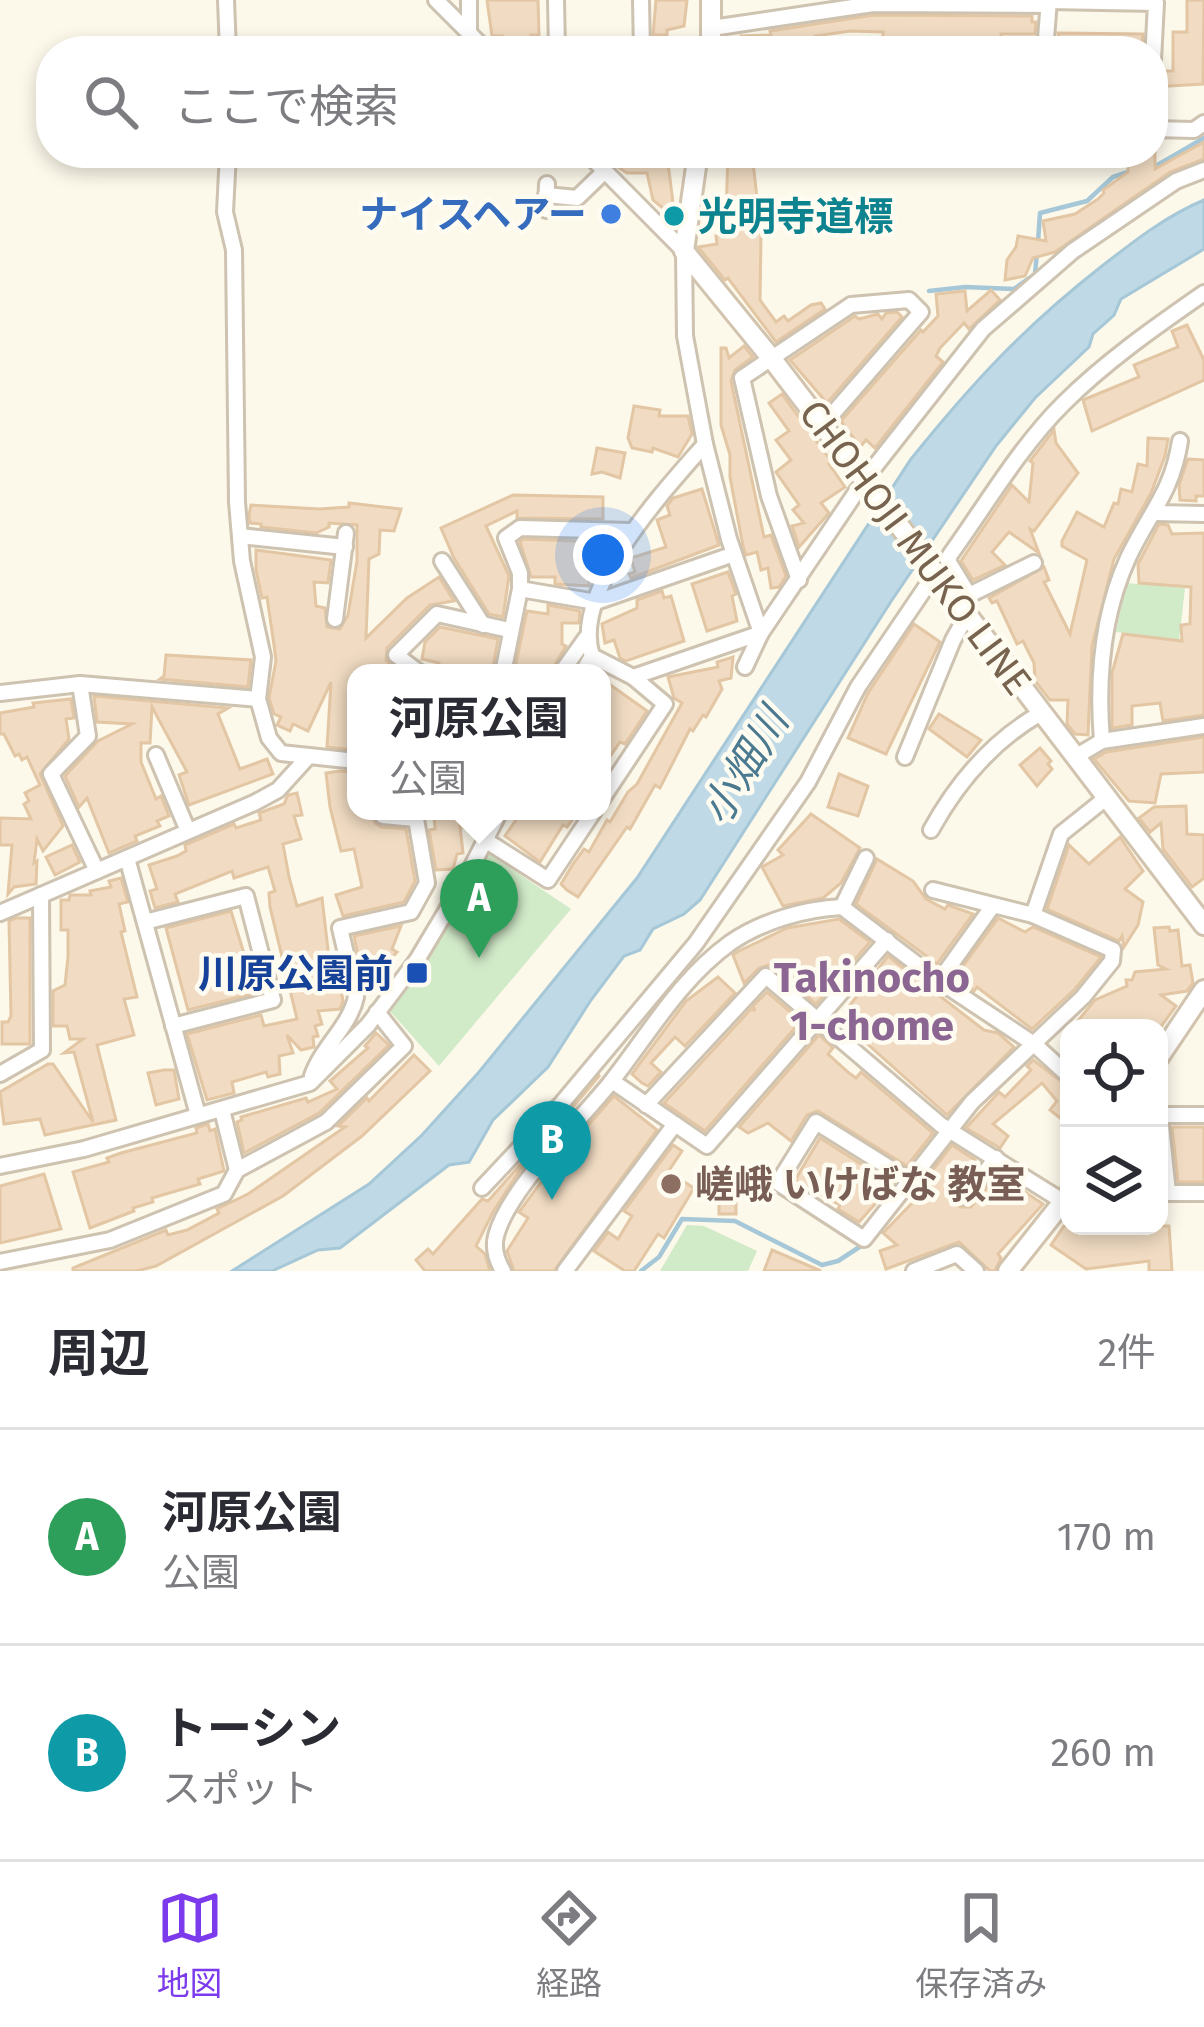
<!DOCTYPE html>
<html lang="ja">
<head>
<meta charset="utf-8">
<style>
  :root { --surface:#fff; --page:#f7f7f7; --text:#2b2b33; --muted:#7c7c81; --line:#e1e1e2; --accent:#7c3aed }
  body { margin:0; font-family:"Fira Sans","Noto Sans JP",sans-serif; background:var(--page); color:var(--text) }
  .controls { position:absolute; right:36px; bottom:36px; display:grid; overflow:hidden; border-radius:24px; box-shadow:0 6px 18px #0003 }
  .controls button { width:108px; height:108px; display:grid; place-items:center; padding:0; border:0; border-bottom:3px solid var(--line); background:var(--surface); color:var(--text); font:60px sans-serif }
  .you { position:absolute; left:603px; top:555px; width:42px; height:42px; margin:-30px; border:9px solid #fff; border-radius:50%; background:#1a73e8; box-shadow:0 0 0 18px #1a73e833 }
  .badge { display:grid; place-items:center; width:78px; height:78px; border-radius:50%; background:var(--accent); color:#fff; font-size:39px; font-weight:700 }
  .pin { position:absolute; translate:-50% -99px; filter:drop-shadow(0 3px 6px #0008) }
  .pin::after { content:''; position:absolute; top:63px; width:42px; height:36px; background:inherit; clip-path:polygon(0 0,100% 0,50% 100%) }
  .popup { position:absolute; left:347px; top:664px; width:264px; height:156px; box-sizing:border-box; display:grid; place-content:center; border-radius:24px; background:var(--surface); filter:drop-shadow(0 3px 9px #0005); font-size:39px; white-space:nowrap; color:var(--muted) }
  .popup b { font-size:45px; color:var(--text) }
  .popup::after { content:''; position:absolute; left:50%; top:100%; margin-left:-24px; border:24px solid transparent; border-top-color:var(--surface) }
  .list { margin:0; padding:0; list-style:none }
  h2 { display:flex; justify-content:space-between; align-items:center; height:156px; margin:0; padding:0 48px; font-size:51px }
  h2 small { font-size:39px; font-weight:400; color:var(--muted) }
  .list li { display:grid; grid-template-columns:78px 1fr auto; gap:36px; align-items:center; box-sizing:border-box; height:216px; padding:0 48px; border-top:3px solid var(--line) }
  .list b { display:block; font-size:45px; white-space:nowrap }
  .list p { margin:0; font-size:39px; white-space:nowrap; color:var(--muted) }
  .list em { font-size:39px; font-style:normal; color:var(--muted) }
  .icon { flex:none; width:66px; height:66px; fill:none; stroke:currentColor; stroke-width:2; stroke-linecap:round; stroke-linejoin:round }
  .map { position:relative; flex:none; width:1204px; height:1271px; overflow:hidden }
  .search { position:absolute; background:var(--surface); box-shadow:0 6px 18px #0003; left:36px; right:36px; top:36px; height:132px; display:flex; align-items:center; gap:30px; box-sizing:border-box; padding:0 42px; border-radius:48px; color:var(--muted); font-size:45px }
  .sheet { height:588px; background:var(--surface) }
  nav { display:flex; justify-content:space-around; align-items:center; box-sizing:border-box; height:168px; border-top:3px solid var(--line); background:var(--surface); font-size:33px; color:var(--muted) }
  nav a { display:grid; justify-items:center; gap:6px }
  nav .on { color:var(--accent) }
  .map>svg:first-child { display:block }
  .green { fill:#d1eac8 }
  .water { fill:#bfdae6; stroke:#a5c7d7; stroke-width:3 }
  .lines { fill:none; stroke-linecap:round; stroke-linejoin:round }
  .stream { stroke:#a5c7d7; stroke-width:4.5 }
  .building { fill:#f1dcc3; stroke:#e3c6a4; stroke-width:3 }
  .minor-casing { stroke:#cec2b0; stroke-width:20 }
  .secondary-casing { stroke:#d1c3ae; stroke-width:24 }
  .minor { stroke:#fff; stroke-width:14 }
  .secondary { stroke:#fff; stroke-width:18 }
  .shop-dot { fill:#3f7fe0; stroke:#fefbf1; stroke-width:4.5 }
  .culture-dot { fill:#0f9aa8; stroke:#fefbf1; stroke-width:4.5 }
  .transit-dot { fill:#1a4fb4; stroke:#fefbf1; stroke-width:4.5 }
  .education-dot { fill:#8d6e63; stroke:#fefbf1; stroke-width:4.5 }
  .labels { text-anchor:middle; stroke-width:9; stroke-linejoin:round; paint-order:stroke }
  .shop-label { font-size:39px; font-weight:bold; fill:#366cbe; stroke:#fefbf1; text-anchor:end }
  .culture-label { font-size:39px; font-weight:bold; fill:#0d838f; stroke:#fefbf1; text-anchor:start }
  .street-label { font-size:39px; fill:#77634e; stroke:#fefbf1 }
  .transit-label { font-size:39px; font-weight:bold; fill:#164399; stroke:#fefbf1; text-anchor:end }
  .education-label { font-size:39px; font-weight:bold; fill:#785e54; stroke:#fefbf1; text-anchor:start }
  .water-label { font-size:42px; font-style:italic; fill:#4b7990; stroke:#fefbf1 }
  .neighbourhood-label { font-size:42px; font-weight:bold; fill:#8b6692; stroke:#fefbf1 }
</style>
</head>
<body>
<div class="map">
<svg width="1204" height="1271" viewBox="0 0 1204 1271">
  <rect width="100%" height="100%" fill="#fcf8ea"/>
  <g class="green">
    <polygon points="1126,583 1185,588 1179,640 1116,632"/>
    <polygon points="488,853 571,909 439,1066 389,1010 417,977"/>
    <polygon points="687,1225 704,1226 757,1251 748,1271 660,1271"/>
  </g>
  <path class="water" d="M 1204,200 L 1204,249 L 1121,299 L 1114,315 L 1093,334 L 1089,347 L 1035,398 L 996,446 L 890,603 L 700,900 L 684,914 L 653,929 L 640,950 L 624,956 L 591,1000 L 548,1067 L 493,1120 L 469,1162 L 449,1165 L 340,1248 L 318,1250 L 272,1271 L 232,1271 L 369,1184 L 422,1135 L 479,1072 L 637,878 L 911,459 C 973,382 1024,327 1102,266 C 1134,241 1166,216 1204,200 Z"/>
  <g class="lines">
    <g class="stream">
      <polyline points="1154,167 1204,138"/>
      <polyline points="1038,242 1040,213 1087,201 1113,177 1131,171"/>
      <polyline points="929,291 965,287 1014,289 1035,274 1037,253"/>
      <polyline points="641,1271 659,1257 682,1219 735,1221 822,1265 838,1261 861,1246"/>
    </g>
  </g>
  <g class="building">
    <polygon points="487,0 538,0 539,35 531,35 531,48 507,48 503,36 492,36"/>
    <polygon points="656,0 687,0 684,26 667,30 667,35 653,35"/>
    <polygon points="1187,0 1204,0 1203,84 1154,87 1154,71 1173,71 1173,32 1187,32"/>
    <polygon points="874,15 1032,16 1032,22 1036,22 1035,34 1001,34 1001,51 882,51 883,32 850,31 815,36 815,51 741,51 741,36 771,35 770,31"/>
    <polygon points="1058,33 1143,34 1142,51 1061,51"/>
    <polygon points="1204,142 1204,159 1170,172 1055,252 1033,258 1025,276 1005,280 1007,260 1016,247 1018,236 1046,241 1043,221 1075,214 1098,199 1104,193 1103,190 1128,172 1128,153 1155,153 1155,169"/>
    <polygon points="618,153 667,156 675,218 653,200 647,173 627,173 618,167"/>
    <polygon points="728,153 752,153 761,234 760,300 776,322 784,316 788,321 811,305 821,303 825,309 776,342 728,278 725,280 698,247 717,244 716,236 720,236 719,215 726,214"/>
    <polygon points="991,290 1000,300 969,329 964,323 940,348 936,356 943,362 875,448 866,440 860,447 841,421 921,330 923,332 938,316 936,294 965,291 967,311"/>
    <polygon points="897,312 902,317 827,403 790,360 855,316 859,319 878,314 882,319 886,313"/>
    <polygon points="1187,325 1204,360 1204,380 1092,431 1083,400 1139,377 1134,365 1178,347 1172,331"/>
    <polygon points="744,346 753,357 735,370 731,381 764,537 771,535 786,576 779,587 771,588 768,568 761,570 757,552 746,555 743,546 730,477 730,455 721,425 721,348 726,348 729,358"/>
    <polygon points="782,394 832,462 829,464 845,487 821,503 829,513 799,547 792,526 804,523 793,510 799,505 776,472 791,460 776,440 789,431 769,403"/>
    <polygon points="634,406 660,410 659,416 688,416 692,434 678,457 653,448 652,452 632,448 628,438"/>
    <polygon points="1054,430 1056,443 1078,473 1034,531 1030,529 1039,553 1009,532 992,552 1005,565 973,580 961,561 1012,485 1029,502 1033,463 1030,461"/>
    <polygon points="1148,438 1168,439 1165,456 1151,493 1114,559 1092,646 1088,735 1075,734 1067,724 1068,700 1050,700 1035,681 1034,663 1023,641 1017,644 997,601 992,603 989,598 1044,567 1049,580 1044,582 1070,634 1087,560 1062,546 1062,541 1077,512 1104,527 1114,503 1118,504 1121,489 1132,492 1138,464 1147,466"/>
    <polygon points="597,448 625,453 620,478 602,472 592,474"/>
    <polygon points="1188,459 1204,460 1204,496 1196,496 1196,501 1180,500 1179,485"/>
    <polygon points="702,489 719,545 631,578 629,574 635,572 631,558 666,547 657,520 670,515 667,506 673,498"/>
    <polygon points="513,495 603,497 603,519 517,518 517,511 486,526 509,576 503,617 489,614 454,558 441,528"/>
    <polygon points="349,503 401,509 394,531 380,530 379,554 369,559 366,638 407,598 439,577 454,601 430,605 387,648 386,660 401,673 356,673 355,750 327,747 331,682 308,731 293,724 290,731 277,725 281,717 274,714 269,698 276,661 274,645 267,597 262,598 256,570 256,550 331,560 328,583 314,582 316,606 325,608 327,627 340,629 348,615 357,561 357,525 329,523 329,527 316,533 261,527 261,524 250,523 249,515 251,505 319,509 349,507"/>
    <polygon points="1159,524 1168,525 1172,534 1204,533 1204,715 1163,721 1160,703 1132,706 1132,725 1112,728 1112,673 1123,634 1182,641 1181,625 1190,624 1191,587 1139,583 1138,564"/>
    <polygon points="523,539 603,542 603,558 593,578 589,578 589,586 555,584 555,577 531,577 520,542"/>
    <polygon points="728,572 736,594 732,596 737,621 707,631 692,584"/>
    <polygon points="662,591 664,598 671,596 684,641 626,661 620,658 614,640 605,643 602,624 637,608 637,600"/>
    <polygon points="548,605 580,611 579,623 562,623 562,644 566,646 550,673 514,673 527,611 548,614"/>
    <polygon points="914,624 940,642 886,754 848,738 868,693"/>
    <polygon points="440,627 498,639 492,673 437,673 439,663 422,659 425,642"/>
    <polygon points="166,655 251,660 248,687 160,679 164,676"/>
    <polygon points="733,657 731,678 719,681 722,689 706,717 703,715 693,731 690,729 660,788 655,785 630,829 627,827 578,897 567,890 561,884 573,864 584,849 589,852 607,820 610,822 628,792 637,784 682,703 674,698 668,677 718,667 717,662"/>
    <polygon points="602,679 647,711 625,744 620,742 602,768"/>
    <polygon points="94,696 228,708 218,714 240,769 267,759 273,774 189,805 179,775 187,772 152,707 150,743 141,743 141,762 156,799 161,796 169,816 157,821 160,826 135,836 137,841 109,853 87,798 79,807 65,776 98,741 132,724 97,722"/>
    <polygon points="71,699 74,718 66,719 69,739 40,774 63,826 43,851 37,839 34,863 37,861 36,884 14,887 8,894 12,845 0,845 0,818 31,819 24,804 29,801 25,793 40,785 27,757 22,760 19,754 15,756 4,734 0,734 0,713 34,707 33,703"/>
    <polygon points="939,714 981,740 967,757 929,729"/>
    <polygon points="1204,737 1204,772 1161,774 1155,803 1129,801 1094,759 1106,752"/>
    <polygon points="1040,748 1051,761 1048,764 1052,769 1037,786 1020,765"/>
    <polygon points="340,771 349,772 351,783 354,782 356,811 371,811 375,823 381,827 406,829 415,881 404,902 343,916 336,895 362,887 354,849 341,851 330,807 326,773"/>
    <polygon points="839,774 868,786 858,816 828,807"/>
    <polygon points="297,793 302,815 294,816 301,839 283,844 289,877 297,906 322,898 330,967 337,965 343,1001 340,1009 318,1011 322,1024 315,1026 318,1036 313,1037 314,1047 301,1050 287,1035 293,1053 279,1056 280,1074 268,1077 266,1072 232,1082 234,1093 207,1100 187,1034 261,1015 264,1026 297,1019 270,907 269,893 275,891 268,867 234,878 232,871 175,894 178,902 155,908 150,891 157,889 149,865 177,856 186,851 185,845 234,824 236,828 261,820 259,813 284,804 288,795"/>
    <polygon points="1186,806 1187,834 1204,835 1204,878 1192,887 1163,849 1161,823 1150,832 1139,818 1154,807"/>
    <polygon points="460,811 482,811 473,831 460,826 463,853 457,854 453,869 436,870 429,830 435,829 434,816"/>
    <polygon points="522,811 573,811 575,816 567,827 563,825 540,862 505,836"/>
    <polygon points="811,814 860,848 841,883 823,898 783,906 762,867 783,855 778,850"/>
    <polygon points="1120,837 1143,871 1125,889 1143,902 1138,925 1124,947 1122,936 1119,941 1047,909 1069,845 1089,864"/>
    <polygon points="72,845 80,862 55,875 46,857"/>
    <polygon points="877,859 913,881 926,899 945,909 948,905 973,914 937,964 856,904"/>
    <polygon points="121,878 128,902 119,904 125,931 121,932 137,997 124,999 134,1035 97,1045 116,1120 45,1135 40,1119 4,1124 0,1092 48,1064 53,1064 93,1122 74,1052 64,1053 83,1039 70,1039 67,1026 53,1026 53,991 65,985 68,957 68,930 61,930 61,900 69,900 70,895 91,895 90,891 111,887 109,881"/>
    <polygon points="231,911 256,993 188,1010 166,928"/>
    <polygon points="16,918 30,918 30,1044 2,1044 2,1022 8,1022 11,1016 9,921"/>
    <polygon points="998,918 1025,932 1033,927 1101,957 1075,989 1032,1029 977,987 974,991 955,977"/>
    <polygon points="839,919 870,942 816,1004 769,965 759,968 744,983 733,955 737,952 787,928"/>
    <polygon points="401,926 392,949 397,952 382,968 383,973 363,979 354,936"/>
    <polygon points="1169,927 1170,931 1178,930 1182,966 1190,965 1193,983 1187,991 1161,995 1176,1006 1160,1028 1072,1028 1095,1000 1127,986 1126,980 1132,980 1135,972 1166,969 1158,965 1154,928"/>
    <polygon points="888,956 984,1030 998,1033 1014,1047 947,1115 854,1032 866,1019 850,1005"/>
    <polygon points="718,977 735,993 685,1046 675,1037 651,1063 661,1072 648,1086 642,1083 632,1074 686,1001"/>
    <polygon points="767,992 801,1021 705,1131 664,1103 752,1008 755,1011 753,1006"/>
    <polygon points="376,1033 389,1045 319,1113 244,1153 237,1122 242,1120 241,1117 306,1098 308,1102 337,1089 330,1081 368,1048 365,1046"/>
    <polygon points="819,1035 833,1048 828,1054 849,1073 856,1078 861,1072 933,1133 907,1166 818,1111 807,1115 791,1141 768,1123 748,1133 739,1127"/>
    <polygon points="414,1055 430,1071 362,1136 283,1196 156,1266 137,1271 73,1271 73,1268 166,1230 168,1235 187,1230 219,1213 217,1209 248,1194 345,1127 338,1126 367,1098 369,1101"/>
    <polygon points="1033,1060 1069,1087 1069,1125 1050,1110 1057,1101 1042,1083 993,1124 1008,1136 1000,1148 966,1128 999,1092 1005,1097 1031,1070 1027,1066"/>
    <polygon points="164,1070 174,1070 179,1099 156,1105 148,1073"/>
    <polygon points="600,1075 520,1170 493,1212 476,1246 485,1254 490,1271 425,1271 416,1260 428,1249 433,1254 482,1199 488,1201"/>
    <polygon points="614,1096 657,1130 554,1271 514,1271 507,1251 528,1218 519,1212 555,1163"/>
    <polygon points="208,1124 210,1131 215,1129 224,1171 198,1179 200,1184 152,1198 153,1202 133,1208 134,1211 90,1228 73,1172 109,1162 107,1158 121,1153 197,1133 196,1128"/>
    <polygon points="1172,1127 1204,1127 1204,1182 1178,1182"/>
    <polygon points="820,1138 893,1184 859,1222 838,1209 840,1205 795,1180"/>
    <polygon points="673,1145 682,1151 668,1172 694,1188 664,1238 658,1234 634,1271 625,1271 594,1251 608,1232 618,1239 632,1216 624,1211"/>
    <polygon points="952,1145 975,1160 976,1166 955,1194 960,1207 971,1207 993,1180 999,1180 1003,1184 1007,1180 1043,1204 998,1254 1001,1258 995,1271 990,1271 959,1242 886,1269 880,1251 897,1245 883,1233 919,1196 915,1193"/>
    <polygon points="44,1174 61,1229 0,1243 0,1186"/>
    <rect x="719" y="1184" width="17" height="30"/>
    <polygon points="1064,1226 1169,1226 1172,1271 1149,1271 1149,1261 1086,1269 1051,1245"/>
    <polygon points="772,1250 821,1271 764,1271"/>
  </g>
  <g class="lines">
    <defs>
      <g id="minor">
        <polyline points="226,0 228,51"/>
        <polyline points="436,0 487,51"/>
        <polyline points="469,0 469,33"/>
        <polyline points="556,0 557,51"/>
        <polyline points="641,0 642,51"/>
        <polyline points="1049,1 1156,3 1153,60"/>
        <polyline points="712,28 873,4 1049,5"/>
        <polyline points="1045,51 1049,0"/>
        <polyline points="1153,129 1194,130 1204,123"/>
        <polyline points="587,153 684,251 685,336 705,444 729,539 761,633 745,667"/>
        <polyline points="907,153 1030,156 1032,153"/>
        <polyline points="546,195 577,198 605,171"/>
        <polyline points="546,210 547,184"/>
        <path d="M 705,444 C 665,490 570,591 592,656 L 633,677 L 761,633 L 865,479 L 983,329 L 1073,251 L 1176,181 L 1204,170"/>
        <polyline points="1155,513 1204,514"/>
        <polyline points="630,531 520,528 506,538 520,573 520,589 596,602 734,554"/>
        <polyline points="240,536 345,547"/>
        <polyline points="442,561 483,625"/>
        <polyline points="799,580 769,496 742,378 851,305 909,300 921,312 823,425"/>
        <path d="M 969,595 L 948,561 L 950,555 C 986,505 1019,448 1063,404 C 1105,362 1155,327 1204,293"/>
        <polyline points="961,599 1034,563"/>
        <polyline points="335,619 346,533"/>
        <polyline points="420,673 396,655 437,614 509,630"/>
        <polyline points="503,673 520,589"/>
        <polyline points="561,673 586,638"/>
        <polyline points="582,673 592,656"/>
        <polyline points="80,684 88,736 51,774 97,871"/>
        <polyline points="0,693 80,684 258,699 263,657 242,561 237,502 234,250 225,212 228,153"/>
        <polyline points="258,699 269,738 281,753 356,761"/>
        <path d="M 1102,741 C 1097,680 1102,615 1128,558 C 1149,513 1172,493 1180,441"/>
        <polyline points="156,755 188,831"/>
        <polyline points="905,757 953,640 967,615"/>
        <polyline points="1075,757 1102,741 1204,726"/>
        <polyline points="602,799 665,704 633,677"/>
        <path d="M 931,830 C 958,781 992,741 1041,713"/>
        <polyline points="485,840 548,880 594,811"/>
        <polyline points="127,858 198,1115"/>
        <polyline points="842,907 866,858"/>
        <polyline points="0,913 254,803 278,790 307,758"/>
        <polyline points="1033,915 1061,834 1106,798"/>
        <polyline points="145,922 246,896 273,1000 173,1026"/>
        <polyline points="939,981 992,907"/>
        <polyline points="0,1074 42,1050 41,895"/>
        <path d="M 312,1076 C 322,1047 350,1026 356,997 L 340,928 L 411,912 L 427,883 L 416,819 L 383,816 L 382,811"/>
        <polyline points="612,1081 707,1146 887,940"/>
        <polyline points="646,1105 766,976 941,1125 1064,1202"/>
        <polyline points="222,1110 237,1170"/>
        <polyline points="1159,1115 1204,1115"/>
        <polyline points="1160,1116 1168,1193 1204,1193"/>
        <polyline points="0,1166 84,1149 310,1083 368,1025 417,960 466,878 500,811"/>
        <polyline points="912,1182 816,1122 778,1183 864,1239 972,1102 1083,997 1112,961 1113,950 1033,915 933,890"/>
        <polyline points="482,1188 562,1103 696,943 808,782 858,687 936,572"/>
        <polyline points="966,1197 996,1158"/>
        <polyline points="0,1262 110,1240 224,1194 237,1170 326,1122 404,1046 377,1012"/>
        <path d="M 503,1271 C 497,1261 493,1248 496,1236 C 508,1189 580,1121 611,1082 C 649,1034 679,980 730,943 C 762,921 804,909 842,907 L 939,981 L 1034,1044 L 1069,1076"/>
        <polyline points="565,1271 675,1124"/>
        <polyline points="914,1271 957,1254 976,1271"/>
      </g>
      <g id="secondary">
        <polyline points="711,0 711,51"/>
        <polyline points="698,153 684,251 772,359 1204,925"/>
        <polyline points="1159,1057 1204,990"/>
        <polyline points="1008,1271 1069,1194"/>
      </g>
    </defs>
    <use href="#minor" class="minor-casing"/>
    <use href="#secondary" class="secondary-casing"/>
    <use href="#minor" class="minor"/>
    <use href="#secondary" class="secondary"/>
  </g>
  <circle class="shop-dot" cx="611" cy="214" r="12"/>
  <circle class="culture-dot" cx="674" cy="216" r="12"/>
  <rect class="transit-dot" x="405" y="961" width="24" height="24" rx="6"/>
  <circle class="education-dot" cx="671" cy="1184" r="12"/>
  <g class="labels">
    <g class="shop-label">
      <text x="587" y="228">ナイスヘアー</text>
    </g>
    <g class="culture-label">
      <text x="698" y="230">光明寺道標</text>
    </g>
    <g class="street-label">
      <text transform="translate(916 547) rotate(53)" y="14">CHOHOJI MUKO LINE</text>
    </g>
    <g class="transit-label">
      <text x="393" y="987">川原公園前</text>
    </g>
    <g class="education-label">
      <text x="695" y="1198">嵯峨 いけばな 教室</text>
    </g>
    <g class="water-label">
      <text transform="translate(744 766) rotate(-59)" y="15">小畑川</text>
    </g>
    <g class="neighbourhood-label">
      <text x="872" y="992">Takinocho<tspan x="872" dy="48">1-chome</tspan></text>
    </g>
  </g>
</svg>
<div class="controls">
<button><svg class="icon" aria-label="locate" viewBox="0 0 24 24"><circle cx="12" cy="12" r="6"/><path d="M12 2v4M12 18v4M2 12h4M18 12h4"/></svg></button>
<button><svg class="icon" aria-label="layers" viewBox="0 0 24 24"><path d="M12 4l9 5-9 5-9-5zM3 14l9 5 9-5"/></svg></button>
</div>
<div class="you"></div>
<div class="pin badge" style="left:479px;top:958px;background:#2e9e5b">A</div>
<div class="popup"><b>河原公園</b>公園</div>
<div class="pin badge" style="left:552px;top:1200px;background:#0f9aa8">B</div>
<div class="search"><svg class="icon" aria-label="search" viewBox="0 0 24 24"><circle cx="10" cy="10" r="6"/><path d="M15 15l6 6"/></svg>ここで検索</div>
</div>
<section class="sheet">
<h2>周辺<small>2件</small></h2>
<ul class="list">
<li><span class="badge" style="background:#2e9e5b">A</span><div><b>河原公園</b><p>公園</p></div><em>170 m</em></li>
<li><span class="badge" style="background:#0f9aa8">B</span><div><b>トーシン</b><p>スポット</p></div><em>260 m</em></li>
</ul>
</section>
<nav>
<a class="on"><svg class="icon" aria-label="map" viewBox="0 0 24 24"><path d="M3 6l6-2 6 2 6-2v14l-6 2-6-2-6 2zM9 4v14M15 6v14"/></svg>地図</a>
<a><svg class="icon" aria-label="directions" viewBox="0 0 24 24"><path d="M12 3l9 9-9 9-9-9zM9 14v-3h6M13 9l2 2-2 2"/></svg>経路</a>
<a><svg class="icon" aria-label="saved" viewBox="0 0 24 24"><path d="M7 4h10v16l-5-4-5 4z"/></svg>保存済み</a>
</nav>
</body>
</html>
